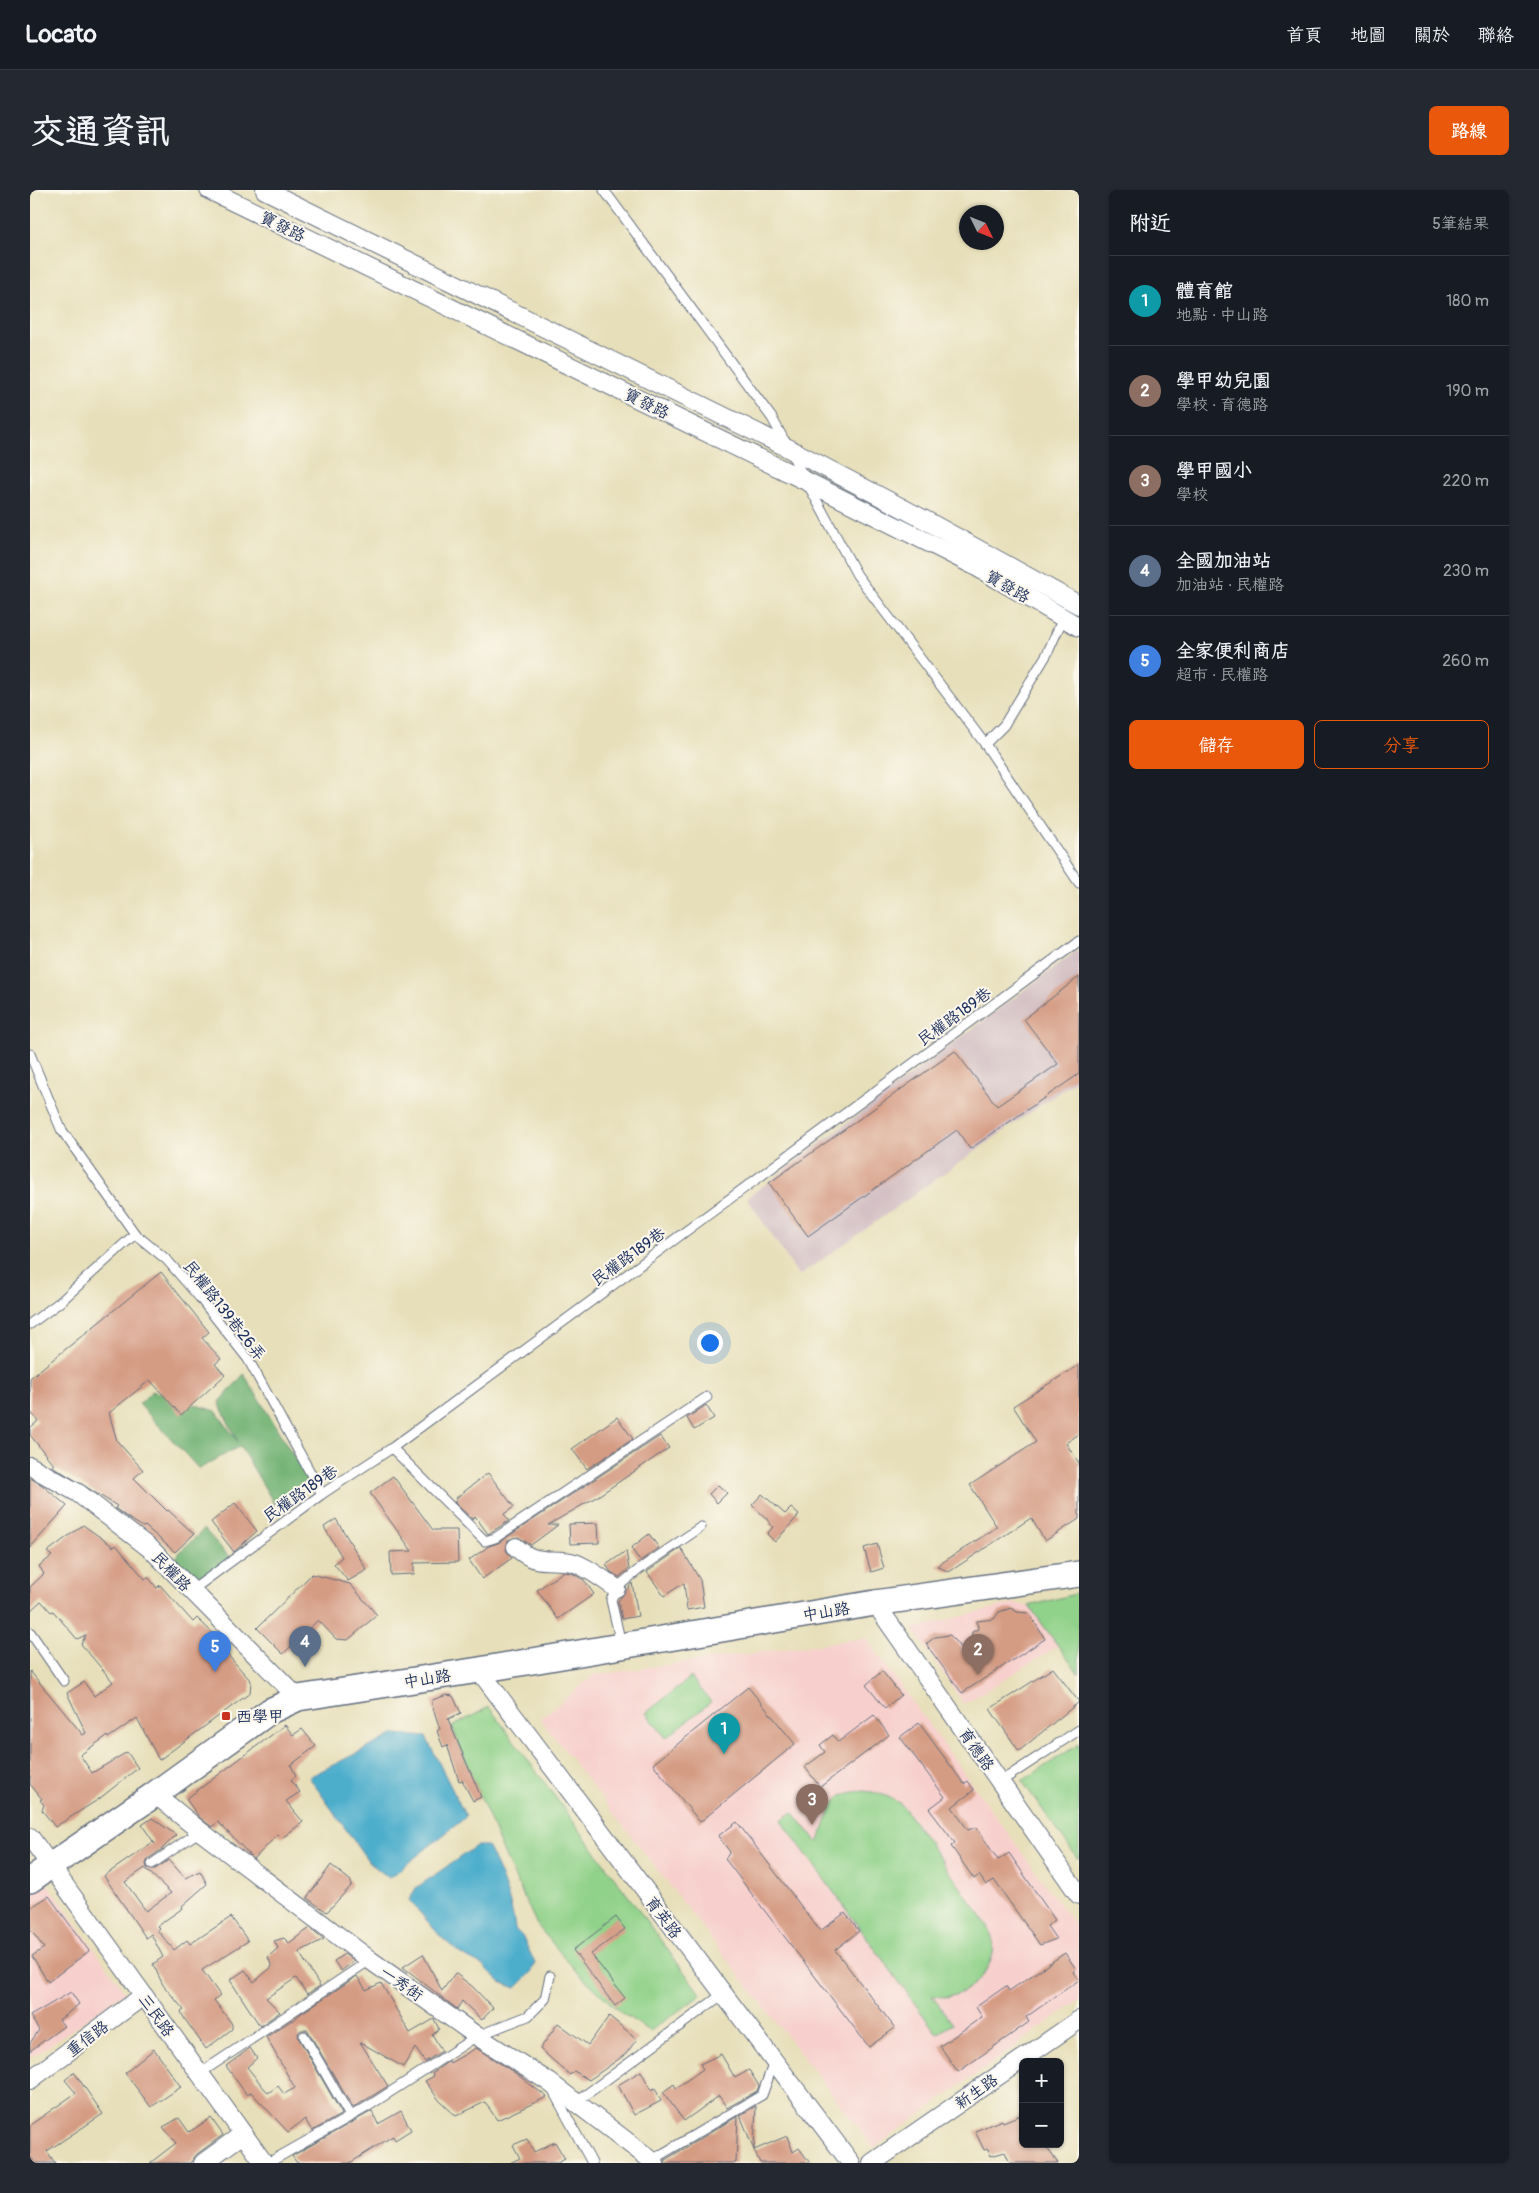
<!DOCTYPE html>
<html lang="zh-TW">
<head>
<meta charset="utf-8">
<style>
  :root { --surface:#171b24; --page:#242831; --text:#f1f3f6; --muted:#9ea1a6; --line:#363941; --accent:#ea580c }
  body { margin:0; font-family:Pangolin,"LXGW WenKai TC",sans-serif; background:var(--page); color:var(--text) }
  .controls { position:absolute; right:15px; bottom:15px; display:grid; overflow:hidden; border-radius:8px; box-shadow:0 1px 4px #0004 }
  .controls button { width:45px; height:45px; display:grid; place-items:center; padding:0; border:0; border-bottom:1px solid var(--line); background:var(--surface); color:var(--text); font:25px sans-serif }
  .compass { position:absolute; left:929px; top:15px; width:45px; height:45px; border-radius:50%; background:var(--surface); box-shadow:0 1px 4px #0004; rotate:133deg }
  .you { position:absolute; left:679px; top:1152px; width:18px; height:18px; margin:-12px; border:4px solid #fff; border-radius:50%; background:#1a73e8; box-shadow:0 0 0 8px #1a73e833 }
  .badge { display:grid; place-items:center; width:32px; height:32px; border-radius:50%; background:var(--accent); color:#fff; font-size:16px; font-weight:700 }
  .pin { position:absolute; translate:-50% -41px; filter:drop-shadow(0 1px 2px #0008) }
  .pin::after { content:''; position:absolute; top:26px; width:18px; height:15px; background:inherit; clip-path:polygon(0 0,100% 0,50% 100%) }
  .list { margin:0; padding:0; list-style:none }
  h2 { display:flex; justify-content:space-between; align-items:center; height:65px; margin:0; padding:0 20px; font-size:21px }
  h2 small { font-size:16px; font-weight:400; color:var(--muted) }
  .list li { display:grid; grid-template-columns:32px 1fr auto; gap:15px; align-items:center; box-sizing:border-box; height:90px; padding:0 20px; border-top:1px solid var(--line) }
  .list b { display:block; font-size:19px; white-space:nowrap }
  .list p { margin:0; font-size:16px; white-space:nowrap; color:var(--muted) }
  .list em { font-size:16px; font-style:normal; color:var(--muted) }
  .actions { display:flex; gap:10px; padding:15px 20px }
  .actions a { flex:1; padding:11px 0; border:1px solid var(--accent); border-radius:8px; text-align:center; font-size:18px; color:var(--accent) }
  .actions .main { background:var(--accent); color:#fff }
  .map { position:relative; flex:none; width:1049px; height:1973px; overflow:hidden; border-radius:8px }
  header { display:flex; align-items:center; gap:30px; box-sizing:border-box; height:70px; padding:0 25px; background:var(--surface); border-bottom:1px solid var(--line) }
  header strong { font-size:24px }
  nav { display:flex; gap:28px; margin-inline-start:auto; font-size:18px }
  .intro { display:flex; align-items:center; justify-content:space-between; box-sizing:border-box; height:120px; padding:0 30px }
  h1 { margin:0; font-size:35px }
  .button { padding:12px 22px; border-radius:8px; background:var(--accent); color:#fff; font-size:18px; font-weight:700 }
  main { display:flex; gap:30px; padding:0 30px }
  aside { flex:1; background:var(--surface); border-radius:8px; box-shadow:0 1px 4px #0004 }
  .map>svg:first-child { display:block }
  .built { fill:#f7d0cd }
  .industrial { fill:#d2bec3 }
  .green { fill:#91d28a; stroke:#568074 }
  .forest { fill:#74b476; stroke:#48726a }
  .water { fill:#4eaecc; stroke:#346e95 }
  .building { fill:#d59c84; fill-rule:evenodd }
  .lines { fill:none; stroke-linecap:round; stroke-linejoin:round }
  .lane-casing { stroke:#626d7e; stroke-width:11 }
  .street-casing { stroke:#626d7e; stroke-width:20 }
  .secondary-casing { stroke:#626d7e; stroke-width:28 }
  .lane { stroke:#fff; stroke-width:9 }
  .street { stroke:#fff; stroke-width:18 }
  .secondary { stroke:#fff; stroke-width:25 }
  .poi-dot { fill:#c8321e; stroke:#fbf7ec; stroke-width:2 }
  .labels { text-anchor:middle; stroke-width:4; stroke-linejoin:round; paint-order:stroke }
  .street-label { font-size:16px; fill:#1b2f5e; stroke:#fbf7ec }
  .poi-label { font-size:16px; fill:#1b2f5e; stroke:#fbf7ec; text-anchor:start }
</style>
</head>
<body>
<header>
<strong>Locato</strong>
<nav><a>首頁</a><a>地圖</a><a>關於</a><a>聯絡</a></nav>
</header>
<div class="intro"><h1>交通資訊</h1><a class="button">路線</a></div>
<main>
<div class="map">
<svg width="1049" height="1973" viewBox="0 0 1049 1973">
  <rect width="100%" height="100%" fill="#fbf7ec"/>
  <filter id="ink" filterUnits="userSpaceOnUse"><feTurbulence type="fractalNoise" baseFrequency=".02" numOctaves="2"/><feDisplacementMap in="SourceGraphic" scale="10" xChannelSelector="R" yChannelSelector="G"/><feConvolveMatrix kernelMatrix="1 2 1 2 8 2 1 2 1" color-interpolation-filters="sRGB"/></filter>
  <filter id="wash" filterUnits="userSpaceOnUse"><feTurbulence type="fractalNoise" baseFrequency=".0096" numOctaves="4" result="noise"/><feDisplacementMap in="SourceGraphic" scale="20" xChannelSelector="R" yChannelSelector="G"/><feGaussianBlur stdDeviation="1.12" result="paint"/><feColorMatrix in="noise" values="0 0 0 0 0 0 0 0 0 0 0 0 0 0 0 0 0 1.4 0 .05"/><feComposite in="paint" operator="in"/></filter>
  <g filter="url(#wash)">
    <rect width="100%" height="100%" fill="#e7dfb9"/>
    <g class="built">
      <polygon points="983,1413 999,1416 1028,1456 934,1514 883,1439"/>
      <polygon points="836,1448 1049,1741 1049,1810 844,1958 510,1529 564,1485"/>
      <polygon points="0,1669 95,1802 0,1869"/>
    </g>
    <polygon class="industrial" points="1049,759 1049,888 769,1086 717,1008"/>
    <g class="green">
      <polygon points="1049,1403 1049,1484 999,1416"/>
      <polygon points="661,1487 681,1512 636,1548 616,1523"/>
      <polygon points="459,1517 671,1805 620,1841 590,1822 545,1780 507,1735 474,1664 422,1537"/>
      <polygon points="1049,1554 1049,1668 1048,1669 992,1591"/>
      <path d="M 828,1601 C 846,1601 857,1605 872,1615 L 958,1736 C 961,1744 965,1753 963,1763 C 959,1783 941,1801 921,1806 C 915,1808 908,1806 902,1806 L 923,1834 L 907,1844 L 751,1630 L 763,1622 L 788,1653 L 802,1616 L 811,1605 Z"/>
    </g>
    <g class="forest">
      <polygon points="214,1184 278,1290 245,1315 210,1256 169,1279 109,1214 122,1201 186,1221 208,1252 189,1213"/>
      <polygon points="174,1339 201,1369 168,1394 144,1368"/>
    </g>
    <g class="water">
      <polygon points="365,1544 396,1547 436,1627 359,1688 339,1672 279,1587"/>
      <path d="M 446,1656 L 457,1656 C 470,1682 482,1711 485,1739 L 492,1746 L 505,1773 L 501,1783 L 486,1798 L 470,1792 L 452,1775 L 432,1765 L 412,1748 L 379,1710 L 386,1698 Z"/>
    </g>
    <g id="blocks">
      <g class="building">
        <polygon points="1049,787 1049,884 940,959 927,940 778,1046 739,993 925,861 967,916 1028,874 994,829"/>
        <polygon points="131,1082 179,1142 172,1148 191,1169 185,1174 195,1185 151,1225 120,1190 79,1223 87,1251 113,1280 104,1288 137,1321 138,1320 164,1344 145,1362 115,1336 113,1337 98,1328 85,1318 87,1316 22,1276 24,1275 0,1245 0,1238 8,1231 0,1221 0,1188"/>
        <polygon points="1049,1175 1049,1244 1036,1253 1049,1273 1049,1329 1015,1351 1001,1328 919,1382 907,1376 967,1337 940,1295 1006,1252 983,1216"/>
        <polygon points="676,1215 684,1228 664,1240 657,1228"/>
        <polygon points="587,1227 603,1249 557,1279 542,1259"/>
        <polygon points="630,1246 639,1258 568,1306 518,1335 528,1335 501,1355 488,1347 478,1350 476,1360 482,1368 452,1389 439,1370 459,1356 468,1353"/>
        <polygon points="458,1283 484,1317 474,1324 479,1331 458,1344 445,1326 442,1329 424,1312 427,1310 426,1308"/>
        <polygon points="363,1286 403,1340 427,1340 428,1372 384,1373 384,1384 361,1385 360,1362 382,1361 340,1303"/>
        <polygon points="0,1288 12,1295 37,1316 0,1358"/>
        <polygon points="688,1295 697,1303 687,1313 679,1304"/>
        <polygon points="732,1304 755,1324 761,1318 769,1325 745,1352 737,1344 743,1337 739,1334 740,1332 722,1315"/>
        <polygon points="205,1313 227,1341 204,1362 181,1332"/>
        <polygon points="306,1329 337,1380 318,1391 304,1374 312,1367 294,1337"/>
        <polygon points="568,1333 569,1353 540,1354 539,1334"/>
        <polygon points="53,1335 84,1357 86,1355 115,1389 118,1387 127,1398 130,1395 163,1432 167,1428 191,1451 188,1454 221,1491 220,1503 129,1570 107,1528 78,1548 77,1546 50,1565 62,1583 97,1562 108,1578 69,1609 25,1637 12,1620 14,1615 10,1610 12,1609 0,1594 0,1481 53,1545 56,1543 37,1503 54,1492 64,1506 83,1492 51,1454 56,1445 47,1449 23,1421 21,1422 11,1411 0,1421 0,1397 14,1384 9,1376 22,1366 17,1362"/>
        <polygon points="619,1344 629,1358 610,1371 601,1358"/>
        <polygon points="847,1354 854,1378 841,1382 834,1358"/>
        <polygon points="651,1358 670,1390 674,1417 657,1420 654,1393 634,1406 617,1382"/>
        <polygon points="596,1361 599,1379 589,1387 581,1382 576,1375"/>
        <polygon points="533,1382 542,1383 554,1390 564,1404 528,1429 507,1400"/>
        <polygon points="282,1384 320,1394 347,1425 318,1450 306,1449 288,1430 253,1464 227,1438"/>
        <polygon points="602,1393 608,1426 592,1429 588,1411"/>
        <polygon points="981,1418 987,1422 999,1423 1015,1449 932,1503 896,1454 905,1447 920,1445 941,1471 942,1442 948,1439 947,1431 964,1429 969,1422"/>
        <polygon points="1023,1478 1049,1512 989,1561 960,1519"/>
        <polygon points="852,1481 871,1505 855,1518 836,1495"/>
        <polygon points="718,1497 765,1554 670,1632 623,1574"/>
        <polygon points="417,1505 423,1506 431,1523 418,1529 451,1607 443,1611 432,1590 429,1591 417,1555 413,1557 407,1541 410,1539 402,1515 402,1510"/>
        <polygon points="844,1525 859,1545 790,1597 775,1577 795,1562 790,1555 803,1545 808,1552"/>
        <polygon points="889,1533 934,1594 938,1591 944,1600 922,1617 938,1640 946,1637 968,1670 979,1663 1025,1730 1017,1736 1026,1749 1010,1755 964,1690 956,1695 949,1685 944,1689 921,1656 925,1653 899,1619 915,1607 870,1547"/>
        <polygon points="255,1535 263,1545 272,1539 286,1556 261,1575 266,1586 261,1590 270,1602 256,1611 273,1632 252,1648 248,1644 224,1669 188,1632 182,1637 169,1627 156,1609"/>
        <path d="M 122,1628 L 146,1645 L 131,1660 L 118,1669 L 116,1674 L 117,1678 L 125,1679 L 139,1670 L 155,1688 L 170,1681 L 177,1694 L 152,1716 L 153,1718 L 127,1736 L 129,1738 L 127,1740 L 144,1760 L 157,1750 L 160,1754 L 201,1727 L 218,1751 L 172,1780 L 190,1805 L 184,1810 L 202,1834 L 202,1839 L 176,1859 L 154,1828 L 151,1822 L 154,1820 L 133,1795 L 123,1774 L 133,1767 L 121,1744 L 116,1748 L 74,1686 L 123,1652 L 125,1654 L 112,1635 ZM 115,1678 L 141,1703 L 116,1721 L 95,1692 Z"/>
        <polygon points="707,1632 790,1741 815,1723 829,1741 805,1760 865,1838 839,1857 695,1669 700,1662 688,1646"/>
        <polygon points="301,1675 321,1691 321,1696 297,1722 277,1708"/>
        <polygon points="19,1706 59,1761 18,1792 2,1766 14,1758 0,1739 0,1718"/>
        <polygon points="586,1727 595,1739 561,1764 595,1808 585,1816 543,1760"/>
        <polygon points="280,1738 294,1749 269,1762 290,1796 277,1804 266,1788 236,1808 250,1822 230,1836 200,1790 215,1780 224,1792 242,1777 238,1767 248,1758 244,1751 254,1748 259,1753"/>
        <polygon points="1035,1763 1046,1779 1043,1782 1049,1790 996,1827 999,1832 928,1882 910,1856 952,1827 946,1817 976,1796 979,1801"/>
        <polygon points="314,1764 324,1771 311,1781 304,1771"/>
        <polygon points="393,1764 412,1801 425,1783 443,1797 463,1818 452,1830 432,1811 427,1819 373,1777"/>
        <polygon points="327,1786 336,1800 351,1793 380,1843 404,1829 409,1839 402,1844 412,1861 395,1872 385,1858 373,1877 330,1852 358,1896 323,1918 279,1843 277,1840 271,1840 268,1843 269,1849 312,1924 282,1941 275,1929 258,1942 221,1902 217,1905 196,1876 220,1858 227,1868 217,1877 238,1903 248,1896 254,1904 265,1898 236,1847 262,1830 263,1831 270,1824"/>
        <polygon points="41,1802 49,1814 29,1830 34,1836 0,1861 0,1853 9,1840 0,1826"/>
        <polygon points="579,1826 607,1849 596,1864 559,1890 544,1881 540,1885 510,1859 528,1833 558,1855"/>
        <polygon points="446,1858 485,1883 517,1907 467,1930 455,1912 426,1926 409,1910 395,1891 404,1886 402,1883 419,1871 420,1873"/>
        <polygon points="124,1859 151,1897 121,1917 95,1883"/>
        <polygon points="691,1864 705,1888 719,1880 729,1896 727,1901 697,1918 689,1906 654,1931 633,1902 644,1894 646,1898 673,1879 670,1874"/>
        <polygon points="611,1881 621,1900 625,1898 631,1911 604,1925 588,1895"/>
        <polygon points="44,1882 73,1924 17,1961 25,1973 5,1973 0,1966 0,1935 46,1903 35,1890"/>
        <polygon points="726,1916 724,1960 710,1925"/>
        <polygon points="342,1921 348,1934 371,1921 381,1940 365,1950 363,1946 320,1973 267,1973 262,1966"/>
        <polygon points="993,1924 993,1954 1014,1954 1028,1973 980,1973 975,1962 961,1966 958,1959 954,1960 945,1941 972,1930 973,1932"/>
        <polygon points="708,1926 706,1973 635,1973 635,1970"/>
        <polygon points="149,1928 159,1942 181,1928 193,1945 167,1964 160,1973 120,1973 146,1953 133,1937"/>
        <polygon points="757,1946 763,1962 769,1958 780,1973 730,1973 724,1960"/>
        <polygon points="497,1949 504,1962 525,1952 535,1969 528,1973 480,1973 490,1968 483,1955"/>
      </g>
    </g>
  </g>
  <g filter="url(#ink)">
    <use href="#blocks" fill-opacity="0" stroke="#626d7e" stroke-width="1"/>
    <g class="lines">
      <defs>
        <g id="lane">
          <polyline points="574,0 742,228 827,385 955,554 1049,693"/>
          <polyline points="955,554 974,535 1017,464 1034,426"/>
          <polyline points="0,864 31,939 105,1044 137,1070 170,1108 218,1169 292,1304"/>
          <polyline points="0,1134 30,1112 105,1044"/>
          <polyline points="362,1258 455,1351 465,1348 677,1207"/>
          <polyline points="161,1401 292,1304 362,1258 1049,751"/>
          <polyline points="0,1442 34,1491"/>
          <polyline points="591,1454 581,1410 586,1398 611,1378 671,1337"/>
          <polyline points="970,1592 1049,1540"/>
          <polyline points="122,1674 170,1641"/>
          <polyline points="274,1846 320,1926"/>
          <polyline points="169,1884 340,1770"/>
          <polyline points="522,1899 562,1973"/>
          <polyline points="546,1912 693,1804"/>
          <polyline points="622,1970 732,1905 744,1872"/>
          <polyline points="238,1973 337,1917 447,1846 498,1826 515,1809 520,1786"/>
        </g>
        <g id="street">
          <polyline points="179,0 776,291 945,376 1049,437"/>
          <polyline points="235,0 756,257 897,331 1049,415"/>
          <polyline points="0,1276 48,1303 122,1360 268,1508"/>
          <path d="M 486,1357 C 505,1376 519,1368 541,1372 C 553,1374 575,1391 586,1398"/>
          <polyline points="845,1413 1049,1705"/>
          <polyline points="449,1480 821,1973"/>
          <polyline points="125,1604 170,1641 340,1770 447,1846 519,1892 625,1973"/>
          <polyline points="0,1647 234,1973"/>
          <polyline points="0,1890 113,1806"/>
          <polyline points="173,1973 213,1944"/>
          <polyline points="842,1973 1049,1830"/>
        </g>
        <polyline id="secondary" points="0,1690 125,1604 240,1521 268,1508 449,1480 845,1413 1049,1384"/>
      </defs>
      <use href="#lane" class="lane-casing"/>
      <use href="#street" class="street-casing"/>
      <use href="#secondary" class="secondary-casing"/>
      <use href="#lane" class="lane"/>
      <use href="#street" class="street"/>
      <use href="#secondary" class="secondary"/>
    </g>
  </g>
  <rect class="poi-dot" x="191" y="1521" width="10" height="10" rx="2.5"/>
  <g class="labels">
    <g class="street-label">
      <text transform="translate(253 36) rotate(26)" y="6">寶發路</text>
      <text transform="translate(617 213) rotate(26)" y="6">寶發路</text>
      <text transform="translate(978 396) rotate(30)" y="6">寶發路</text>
      <text transform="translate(924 826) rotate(-36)" y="6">民權路189巷</text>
      <text transform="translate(598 1066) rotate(-36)" y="6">民權路189巷</text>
      <text transform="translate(195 1120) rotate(52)" y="6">民權路139巷26弄</text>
      <text transform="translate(270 1303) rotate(-35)" y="6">民權路189巷</text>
      <text transform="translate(142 1381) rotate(46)" y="6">民權路</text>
      <text transform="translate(796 1421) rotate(-9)" y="6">中山路</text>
      <text transform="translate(397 1488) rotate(-9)" y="6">中山路</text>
      <text transform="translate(947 1559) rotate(55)" y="6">育德路</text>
      <text transform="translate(634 1727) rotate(53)" y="6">育英路</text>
      <text transform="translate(372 1793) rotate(35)" y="6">一秀街</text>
      <text transform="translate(127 1825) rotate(54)" y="6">三民路</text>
      <text transform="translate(57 1848) rotate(-37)" y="6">重信路</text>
      <text transform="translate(946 1901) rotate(-35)" y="6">新生路</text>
    </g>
    <g class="poi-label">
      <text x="206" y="1532">西學甲</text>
    </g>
  </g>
</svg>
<div class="controls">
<button>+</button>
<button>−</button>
</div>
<svg class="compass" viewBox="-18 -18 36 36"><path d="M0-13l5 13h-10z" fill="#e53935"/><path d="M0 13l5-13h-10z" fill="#9ea1a6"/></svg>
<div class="you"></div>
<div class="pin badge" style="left:694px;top:1564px;background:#0f9aa8">1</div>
<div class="pin badge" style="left:948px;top:1485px;background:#8d6e63">2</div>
<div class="pin badge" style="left:782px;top:1635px;background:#8d6e63">3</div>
<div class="pin badge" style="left:275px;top:1477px;background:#5c6f8a">4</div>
<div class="pin badge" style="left:185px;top:1482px;background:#3f7fe0">5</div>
</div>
<aside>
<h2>附近<small>5筆結果</small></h2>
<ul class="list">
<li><span class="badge" style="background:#0f9aa8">1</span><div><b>體育館</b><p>地點 · 中山路</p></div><em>180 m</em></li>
<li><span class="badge" style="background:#8d6e63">2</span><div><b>學甲幼兒園</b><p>學校 · 育德路</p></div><em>190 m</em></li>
<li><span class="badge" style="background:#8d6e63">3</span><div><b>學甲國小</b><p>學校</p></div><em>220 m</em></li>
<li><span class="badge" style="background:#5c6f8a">4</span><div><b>全國加油站</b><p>加油站 · 民權路</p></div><em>230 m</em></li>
<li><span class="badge" style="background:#3f7fe0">5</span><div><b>全家便利商店</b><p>超市 · 民權路</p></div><em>260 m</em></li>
</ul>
<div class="actions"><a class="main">儲存</a><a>分享</a></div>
</aside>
</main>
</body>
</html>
